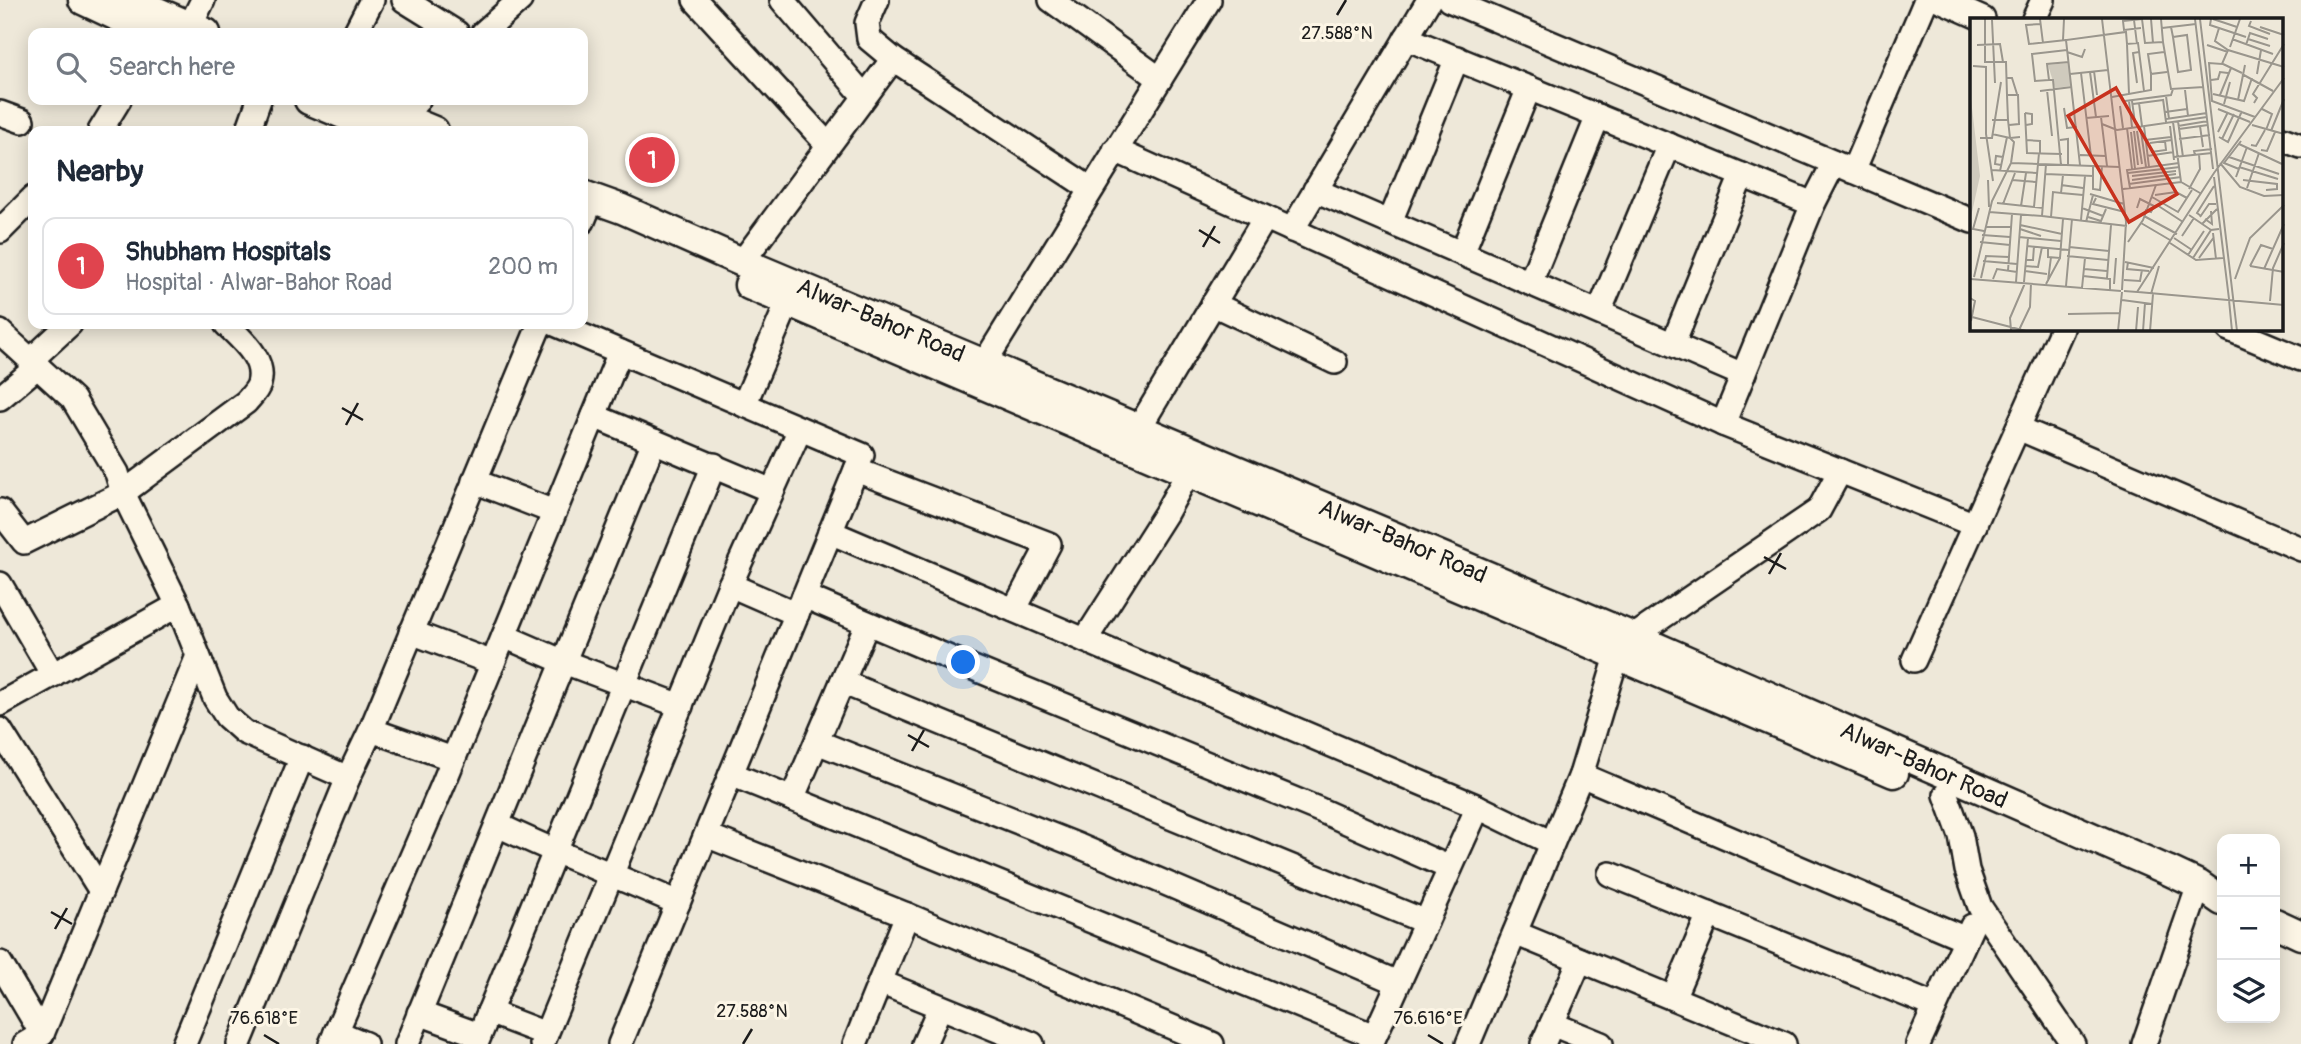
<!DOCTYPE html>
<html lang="en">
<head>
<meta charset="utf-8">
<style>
  :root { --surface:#fff; --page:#f6f6f7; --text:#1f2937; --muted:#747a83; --line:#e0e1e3; --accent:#c8321e }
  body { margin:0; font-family:Pangolin,sans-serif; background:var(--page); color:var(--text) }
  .controls { position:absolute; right:21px; bottom:21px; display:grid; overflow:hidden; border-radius:14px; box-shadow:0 4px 18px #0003 }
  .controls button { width:63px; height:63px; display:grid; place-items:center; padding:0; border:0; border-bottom:2px solid var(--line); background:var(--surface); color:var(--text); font:35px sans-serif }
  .you { position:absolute; left:964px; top:663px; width:24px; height:24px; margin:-18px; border:5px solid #fff; border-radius:50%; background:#1a73e8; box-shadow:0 0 0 10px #1a73e833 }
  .badge { display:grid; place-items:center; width:46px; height:46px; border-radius:50%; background:var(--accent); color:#fff; font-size:23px; font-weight:700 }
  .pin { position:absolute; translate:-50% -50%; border:4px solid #fff; box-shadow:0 2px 7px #0006 }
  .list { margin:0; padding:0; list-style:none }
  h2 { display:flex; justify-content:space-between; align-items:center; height:91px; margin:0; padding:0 28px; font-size:30px }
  h2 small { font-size:23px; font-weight:400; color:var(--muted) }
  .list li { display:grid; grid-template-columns:46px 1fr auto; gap:21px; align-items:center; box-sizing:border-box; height:98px; margin:0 14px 14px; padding:0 14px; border:2px solid var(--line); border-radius:14px }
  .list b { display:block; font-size:26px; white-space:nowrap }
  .list p { margin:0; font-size:23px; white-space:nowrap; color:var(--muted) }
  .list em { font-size:23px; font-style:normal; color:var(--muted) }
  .icon { flex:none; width:38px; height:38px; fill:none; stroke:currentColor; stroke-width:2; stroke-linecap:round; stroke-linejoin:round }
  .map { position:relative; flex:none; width:2301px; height:1044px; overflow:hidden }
  .search { position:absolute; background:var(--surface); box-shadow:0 4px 18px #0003; left:28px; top:28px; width:560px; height:77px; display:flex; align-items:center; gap:18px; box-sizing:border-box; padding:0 24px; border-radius:14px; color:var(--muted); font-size:26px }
  .panel { position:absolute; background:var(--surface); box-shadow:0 4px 18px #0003; left:28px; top:126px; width:560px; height:203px; border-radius:14px }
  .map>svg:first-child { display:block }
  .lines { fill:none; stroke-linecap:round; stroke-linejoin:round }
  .minor-casing { stroke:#1c1c1c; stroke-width:28 }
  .major-casing { stroke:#1c1c1c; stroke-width:33 }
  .minor { stroke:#fcf5e5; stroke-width:23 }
  .major { stroke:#fcf5e5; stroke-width:28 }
  .ticks { fill:none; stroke:#1c1c1c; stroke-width:2.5 }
  .labels { text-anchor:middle; stroke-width:6; stroke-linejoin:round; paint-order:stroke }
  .street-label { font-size:24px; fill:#1c1c1c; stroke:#fcf5e5 }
  .inset-road { fill:none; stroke:#9a968d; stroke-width:2 }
  .view { fill:#c8321e; fill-opacity:0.15; stroke:#c8321e; stroke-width:3.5 }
  .inset-edge { fill:none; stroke:#1c1c1c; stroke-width:3.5 }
  .ticks-label { font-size:18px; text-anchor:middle; fill:#1c1c1c; stroke:#fcf5e5; stroke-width:6; stroke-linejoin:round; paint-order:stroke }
</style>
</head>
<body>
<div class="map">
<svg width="2301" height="1044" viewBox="0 0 2301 1044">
  <rect width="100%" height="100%" fill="#eee8d9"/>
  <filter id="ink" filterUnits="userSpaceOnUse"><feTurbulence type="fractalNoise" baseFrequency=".0143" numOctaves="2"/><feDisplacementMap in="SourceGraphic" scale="14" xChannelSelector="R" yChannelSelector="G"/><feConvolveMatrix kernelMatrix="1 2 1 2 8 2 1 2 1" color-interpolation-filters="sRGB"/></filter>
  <g filter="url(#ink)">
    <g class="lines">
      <defs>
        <g id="minor">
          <polyline points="404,0 457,33"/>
          <polyline points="695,0 828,145"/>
          <polyline points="782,0 864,96"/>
          <polyline points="1051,0 1160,79"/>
          <polyline points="1449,0 1972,221"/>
          <polyline points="1940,0 1983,19"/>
          <polyline points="2034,19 2043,0"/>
          <polyline points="190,26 203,0"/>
          <polyline points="355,33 372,0"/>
          <polyline points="483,33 520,0"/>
          <polyline points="1406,38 1813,204"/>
          <polyline points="893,59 1091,189"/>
          <polyline points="0,113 22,121"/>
          <polyline points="402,118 418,100"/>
          <polyline points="100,131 119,100"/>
          <polyline points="248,131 259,100"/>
          <polyline points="2282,139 2301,146"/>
          <polyline points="1115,150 1723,424 1975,525"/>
          <polyline points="1853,171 1926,0"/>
          <polyline points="1315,190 1743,375"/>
          <polyline points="583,221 592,199"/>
          <polyline points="1390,222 1457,58"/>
          <polyline points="1292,230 1429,0"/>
          <polyline points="0,231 33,198"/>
          <polyline points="1462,253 1529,88"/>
          <polyline points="742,262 893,59 869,39 867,23 877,0"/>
          <polyline points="1530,283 1598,116"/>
          <polyline points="1213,304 1335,362"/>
          <polyline points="1599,312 1669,145"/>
          <polyline points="555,324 862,455 620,1044"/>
          <polyline points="2229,329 2301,359"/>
          <polyline points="0,332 73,399 117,473 123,493 178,605 215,698 227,717 244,732 348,778"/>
          <polyline points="1673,344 1742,175"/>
          <polyline points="31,360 70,324"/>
          <polyline points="975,378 1209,0"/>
          <polyline points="0,398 38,366"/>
          <polyline points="744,405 788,302"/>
          <polyline points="594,416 772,491"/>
          <polyline points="1723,424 1813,204 1834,163"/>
          <polyline points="1139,428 1265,218"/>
          <polyline points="2018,428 2301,549"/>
          <polyline points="856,470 1049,544 1014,610"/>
          <polyline points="474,481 554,512"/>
          <path d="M 0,511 L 24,542 L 123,493 L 246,402 C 250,397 257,391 259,384 C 266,359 242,340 226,324"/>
          <polyline points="830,532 1478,807 1552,843"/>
          <polyline points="0,584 53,675"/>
          <polyline points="730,585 797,614"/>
          <polyline points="804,596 971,667 1320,810 1450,868"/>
          <polyline points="411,632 493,663"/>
          <polyline points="504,636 564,662 681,706"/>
          <polyline points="1085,640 1166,513 1189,471"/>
          <polyline points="1914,660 2062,329"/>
          <polyline points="842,682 1426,922"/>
          <polyline points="0,704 178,605"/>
          <polyline points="0,730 101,891"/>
          <polyline points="371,730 453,759"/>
          <polyline points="817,742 1079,846 1398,983"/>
          <polyline points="731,774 1374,1036"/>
          <polyline points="1581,775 1966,939"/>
          <polyline points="1946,795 1961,836 1967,870 1980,907 2073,1044"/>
          <polyline points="792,799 867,624"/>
          <path d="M 498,825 C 557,854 618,876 678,903"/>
          <polyline points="706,835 907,915 1212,1044"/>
          <polyline points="1610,874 1935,1006"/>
          <polyline points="1515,933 1784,1044"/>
          <polyline points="0,963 42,1034"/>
          <polyline points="880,982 1032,1044"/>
          <polyline points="1673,998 1709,914"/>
          <polyline points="489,1012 546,1034"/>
          <polyline points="419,1013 479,1035"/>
          <polyline points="1552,1024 1601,1044"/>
          <polyline points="336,1032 365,1044"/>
          <polyline points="25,1044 42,1034 198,656"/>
          <polyline points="184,1044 302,757"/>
          <polyline points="239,1044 348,778 371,730 540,324"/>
          <polyline points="331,1044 442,787 620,352"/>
          <polyline points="407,1044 654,441"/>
          <polyline points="476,1044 714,465"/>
          <polyline points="542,1044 730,585 800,429"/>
          <polyline points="855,1044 907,915"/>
          <polyline points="924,1044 940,1007"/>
          <polyline points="1371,1044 1478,807"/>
          <polyline points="1468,1044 1581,775 1617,656 1633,637 1819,510 1840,471"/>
          <polyline points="1543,1044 1580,960"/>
          <polyline points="1918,1044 1972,926"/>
          <polyline points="2144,1044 2199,885"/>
        </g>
        <g id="major">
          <polyline points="83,0 153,33"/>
          <polyline points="130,0 206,33"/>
          <polyline points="309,100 384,131"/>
          <polyline points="362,101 434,131"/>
          <polyline points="583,195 622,209 742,262 1633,637 2167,870 2199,885 2222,901"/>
          <polyline points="749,285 1894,773"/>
          <polyline points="2275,923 2301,935"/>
        </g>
      </defs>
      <use href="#minor" class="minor-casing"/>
      <use href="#major" class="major-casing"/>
      <use href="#minor" class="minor"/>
      <use href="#major" class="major"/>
    </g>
  </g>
  <path class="ticks" d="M 1337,15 L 1346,0M 1199,230 L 1220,243M 1203,247 L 1215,226M 342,408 L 363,420M 346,425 L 358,403M 1764,557 L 1786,569M 1769,574 L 1781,553M 908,735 L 929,747M 912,751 L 924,730M 51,912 L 72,924M 55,929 L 67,908M 264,1035 L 279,1044M 1428,1035 L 1443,1044M 743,1044 L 752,1029"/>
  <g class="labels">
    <g class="street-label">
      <text transform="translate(881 320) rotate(23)" y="8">Alwar-Bahor Road</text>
      <text transform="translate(1403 541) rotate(23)" y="8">Alwar-Bahor Road</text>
      <text transform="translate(1924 765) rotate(24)" y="8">Alwar-Bahor Road</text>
    </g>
  </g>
  <g transform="translate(1970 18)">
    <rect width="313" height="313" fill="#eee8d9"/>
    <path d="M 98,45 L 101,68 L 85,70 L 78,47 ZM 0,73 L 10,158 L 0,203 Z" fill="#cfcabd"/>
    <path class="inset-road" d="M 15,1 L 15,45M 70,1 L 73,25M 132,1 L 156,204 L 152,272M 172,1 L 175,25 L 193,24 L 201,71 L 234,69M 181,1 L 183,25M 191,1 L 193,24M 225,1 L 243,151M 230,1 L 267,313M 241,1 L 240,7 L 276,19M 243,1 L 267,9M 22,2 L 25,65M 164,2 L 167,26M 281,3 L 279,8 L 300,16M 71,6 L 56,7 L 59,26 L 96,22M 201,9 L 203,19 L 208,54 L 221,52 L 217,17 L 203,19M 290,9 L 314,17M 171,10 L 154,12 L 153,3 L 172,1M 192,10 L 226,6M 249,10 L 245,23 L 258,32 L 314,49M 262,21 L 303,36M 278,21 L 300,28M 93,22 L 94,1M 157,26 L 159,76M 7,27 L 30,26 L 33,44M 237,27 L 258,34M 276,27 L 280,15 L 298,21M 260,29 L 270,1M 258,32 L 252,46 L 239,45 L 242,83 L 285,99M 97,34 L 112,39 L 115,31M 15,44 L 36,44 L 37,77 L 48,77 L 49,106 L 39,107M 253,46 L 272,55M 3,48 L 16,49 L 16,116 L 23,163M 124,53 L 127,77M 120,54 L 126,99M 111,55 L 121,138M 100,56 L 138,52M 181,56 L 178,36 L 194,34M 272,56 L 303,73M 287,56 L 291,32M 36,60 L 42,60 L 47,76M 79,62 L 65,63 L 62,36 L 97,32M 241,62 L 248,61 L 250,54 L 258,55M 167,65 L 163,35 L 169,34M 77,72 L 82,118M 215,72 L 218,98M 70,73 L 102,69M 243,76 L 274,83 L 282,60M 37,77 L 38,102M 250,77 L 261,50M 196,78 L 199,101M 142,79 L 181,72 L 181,56 L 197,54M 193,81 L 196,104M 268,82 L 275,47M 155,83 L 201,77 L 203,71M 159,83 L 162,109M 162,83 L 165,105M 169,85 L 172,108M 284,85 L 287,80 L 283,76 L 314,26M 163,86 L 193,82M 254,86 L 260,64M 150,88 L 153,110M 94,90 L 97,110 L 107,109M 248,91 L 280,104M 292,91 L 302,96 L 296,112M 195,94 L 217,91M 55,95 L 57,135 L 92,136M 55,95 L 62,96 L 62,106 L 56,107M 131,99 L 137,148M 116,100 L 139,98M 196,101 L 237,95M 208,103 L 213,139M 203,104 L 211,164M 132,106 L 147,112 L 237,99M 282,107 L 314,116M 174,108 L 179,149M 200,108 L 204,142M 208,108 L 238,103M 230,108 L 233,129M 157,110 L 162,151M 209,111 L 238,107M 164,113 L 168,147M 167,113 L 172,146M 171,113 L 176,149M 301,113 L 314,81M 161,114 L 165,151M 248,114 L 258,94M 22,116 L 40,120 L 38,102 L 22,102M 249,119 L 258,124 L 272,93M 10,120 L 22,120 L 31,64M 209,121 L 240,117M 252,121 L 264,96M 56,122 L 70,123 L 70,135M 90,122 L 98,121 L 98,147M 175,122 L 201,119M 180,125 L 202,122M 269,126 L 312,146M 281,127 L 286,128 L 295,112M 291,132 L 297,133 L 305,114M 181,134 L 196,132 L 195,123M 110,137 L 136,138M 225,137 L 224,133 L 242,131M 177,138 L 204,134M 204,139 L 242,135M 259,139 L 309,156M 41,145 L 44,124 L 40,120 L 50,119M 250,145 L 270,169 L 294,178 L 314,177M 31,147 L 25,146 L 26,138 L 33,139M 91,147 L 83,62 L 79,62 L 77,46 L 99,44M 110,147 L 96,22 L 156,14 L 157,26 L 168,25 L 174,73M 269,149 L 308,161M 269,151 L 254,145 L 271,123M 22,152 L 67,155M 30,153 L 37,119M 158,155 L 210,149M 75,156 L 123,158 L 123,148M 123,158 L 123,171 L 130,172 L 132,148M 162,158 L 206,153M 244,159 L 259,281M 266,159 L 277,129M 18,162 L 19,189M 42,162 L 66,164M 162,162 L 206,156M 273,162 L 307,166 L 307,171 L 296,172M 159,166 L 211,159M 91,167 L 113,170M 160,170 L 157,152 L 209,145M 277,170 L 289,135M 153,171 L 211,164 L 230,175M 219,171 L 230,151 L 229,136M 91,175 L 113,177M 120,176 L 154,186M 185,177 L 206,174 L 217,180M 182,179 L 208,194 L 222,172M 126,180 L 123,186 L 155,194M 27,185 L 73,190M 33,186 L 45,155M 187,187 L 213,204M 51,188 L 56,155M 64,189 L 69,135M 9,190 L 3,211 L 14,213M 112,190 L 133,198M 167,190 L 170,181 L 184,188 L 181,194 L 175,192M 19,194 L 72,198 L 76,146M 219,197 L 241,212M 72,198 L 157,208M 174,198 L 207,216M 231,198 L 227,195 L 244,168M 81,199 L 83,174 L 91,175 L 93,157M 118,199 L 131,203 L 136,191M 230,199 L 239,186 L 246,186M 235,201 L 242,206 L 241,193M 111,202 L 115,158M 116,204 L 123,177M 171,205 L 200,222M 232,206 L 247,191M 50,207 L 92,216M 15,209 L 41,209M 50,211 L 71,218M 243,215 L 246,241M 12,217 L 40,219M 212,218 L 224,200M 49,219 L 91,223M 204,220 L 222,232M 10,224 L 40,227M 158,224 L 173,202 L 186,167M 200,225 L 226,242 L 253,240M 57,228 L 99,232M 99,229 L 139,233M 78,230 L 78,239 L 90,240 L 93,201M 218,237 L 234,213M 97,238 L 138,242M 223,240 L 241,212 L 249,211M 229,240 L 244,219M 56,242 L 63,242 L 64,228M 13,243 L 47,246M 155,244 L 184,250M 158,244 L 157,251 L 179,253M 55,248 L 68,249 L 72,229M 280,248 L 291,227 L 303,231M 280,248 L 314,254M 114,251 L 137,253M 294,251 L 314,206M 38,253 L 42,196M 55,253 L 77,256M 113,258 L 140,261 L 140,272M 4,259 L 22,183 L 41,145 L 150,149M 11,260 L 16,238 L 39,239M 137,260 L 141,207M 0,261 L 151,273M 23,261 L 27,251 L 47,254M 265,261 L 280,220 L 314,187M 154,262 L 170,263 L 172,252M 78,263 L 81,239M 46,264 L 51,197M 54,264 L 58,220M 76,266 L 90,240M 144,266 L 146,240M 96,268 L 102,201M 112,270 L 115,240M 154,273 L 167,274 L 244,155 L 314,60M 168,274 L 314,287M 181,276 L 189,248M 0,280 L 5,283 L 1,303M 152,282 L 182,286M 259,282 L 262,313M 300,283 L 303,250 L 314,225M 98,296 L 150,295M 2,299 L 56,313M 41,312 L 40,300 L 55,265M 49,312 L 60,289 L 61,265M 148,313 L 152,274M 166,313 L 168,289M 173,313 L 175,285M 180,313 L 183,276"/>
    <path class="view" d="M 146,70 L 207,176 L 159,204 L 98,98 Z"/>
    <rect width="313" height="313" class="inset-edge"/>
  </g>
  <g class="ticks-label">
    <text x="1337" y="39">27.588°N</text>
    <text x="752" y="1017">27.588°N</text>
    <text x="264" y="1024">76.618°E</text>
    <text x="1428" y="1024">76.616°E</text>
  </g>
</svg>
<div class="controls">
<button>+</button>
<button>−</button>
<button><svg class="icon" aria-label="layers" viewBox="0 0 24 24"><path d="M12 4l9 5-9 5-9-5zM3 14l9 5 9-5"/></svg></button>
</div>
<div class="you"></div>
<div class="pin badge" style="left:652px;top:160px;background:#e0444e">1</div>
<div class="search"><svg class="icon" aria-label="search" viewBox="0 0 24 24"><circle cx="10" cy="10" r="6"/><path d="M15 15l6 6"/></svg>Search here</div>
<section class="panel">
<h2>Nearby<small></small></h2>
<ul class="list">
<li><span class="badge" style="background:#e0444e">1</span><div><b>Shubham Hospitals</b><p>Hospital · Alwar-Bahor Road</p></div><em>200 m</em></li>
</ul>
</section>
</div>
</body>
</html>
